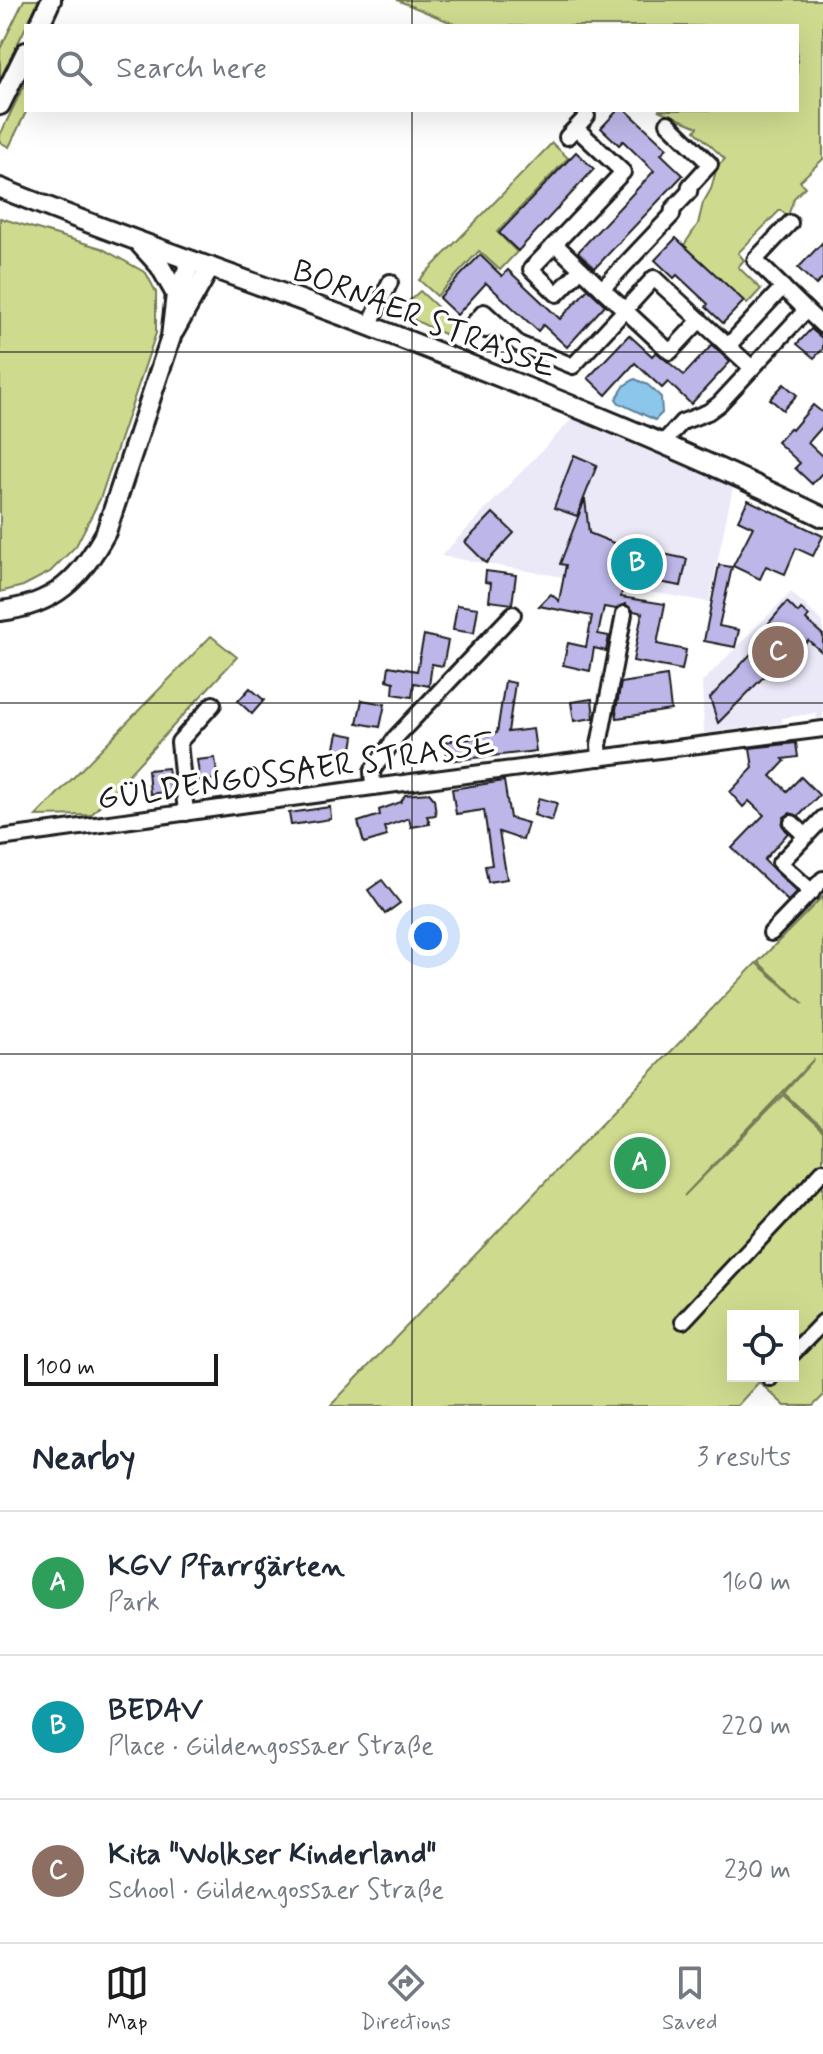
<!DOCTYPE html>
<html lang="en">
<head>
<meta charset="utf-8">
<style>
  :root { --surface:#fff; --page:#f6f6f7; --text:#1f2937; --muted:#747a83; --line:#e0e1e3; --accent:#1c1c1c }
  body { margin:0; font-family:Mynerve,sans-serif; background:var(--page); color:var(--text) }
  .controls { position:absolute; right:24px; bottom:24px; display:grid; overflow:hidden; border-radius:0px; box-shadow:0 8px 32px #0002 }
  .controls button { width:72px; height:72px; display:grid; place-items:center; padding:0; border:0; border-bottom:2px solid var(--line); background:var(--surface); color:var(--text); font:40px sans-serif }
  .scale { position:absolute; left:24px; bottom:20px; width:194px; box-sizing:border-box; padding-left:8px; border:4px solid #1c1c1c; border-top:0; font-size:22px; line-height:28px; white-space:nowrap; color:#1c1c1c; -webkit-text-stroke:6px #fff; paint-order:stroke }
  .you { position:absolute; left:428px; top:936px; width:28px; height:28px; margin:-20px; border:6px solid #fff; border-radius:50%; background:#1a73e8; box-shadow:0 0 0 12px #1a73e833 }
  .badge { display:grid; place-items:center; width:52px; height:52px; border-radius:50%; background:var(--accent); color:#fff; font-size:26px; font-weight:700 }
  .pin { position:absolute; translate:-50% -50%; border:4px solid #fff; box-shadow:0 2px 8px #0006 }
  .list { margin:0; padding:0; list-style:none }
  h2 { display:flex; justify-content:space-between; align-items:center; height:104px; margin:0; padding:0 32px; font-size:34px }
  h2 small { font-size:26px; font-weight:400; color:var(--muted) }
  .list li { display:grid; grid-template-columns:52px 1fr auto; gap:24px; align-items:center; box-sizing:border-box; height:144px; padding:0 32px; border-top:2px solid var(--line) }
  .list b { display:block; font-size:30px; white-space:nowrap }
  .list p { margin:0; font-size:26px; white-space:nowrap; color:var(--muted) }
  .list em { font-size:26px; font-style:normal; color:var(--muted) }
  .icon { flex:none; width:44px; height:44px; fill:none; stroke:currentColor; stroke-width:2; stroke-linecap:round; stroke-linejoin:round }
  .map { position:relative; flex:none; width:823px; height:1406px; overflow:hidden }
  .search { position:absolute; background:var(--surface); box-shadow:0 8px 32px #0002; left:24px; right:24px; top:24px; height:88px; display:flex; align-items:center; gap:20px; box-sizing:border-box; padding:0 28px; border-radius:0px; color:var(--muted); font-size:30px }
  .sheet { height:536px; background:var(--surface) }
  nav { display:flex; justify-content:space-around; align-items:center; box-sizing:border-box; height:112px; border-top:2px solid var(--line); background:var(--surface); font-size:22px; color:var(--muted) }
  nav a { display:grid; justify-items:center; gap:4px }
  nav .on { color:var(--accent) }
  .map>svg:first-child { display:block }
  .built { fill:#ebe9f8 }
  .green { fill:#cedb8f; stroke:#757c56; stroke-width:2; fill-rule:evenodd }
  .water { fill:#8cc6eb; stroke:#5f8298; stroke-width:2 }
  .building { fill:#bcb7e8; stroke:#1c1c1c; stroke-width:2 }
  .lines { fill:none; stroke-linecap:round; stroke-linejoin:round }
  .minor-casing { stroke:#1c1c1c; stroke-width:20 }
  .major-casing { stroke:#1c1c1c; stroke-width:24 }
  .minor { stroke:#fff; stroke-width:14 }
  .major { stroke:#fff; stroke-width:18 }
  .grid { fill:none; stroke:#1c1c1c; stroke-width:2; stroke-opacity:0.55 }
  .labels { text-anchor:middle; stroke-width:7; stroke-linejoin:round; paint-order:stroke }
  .street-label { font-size:32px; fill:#1c1c1c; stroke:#fff }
</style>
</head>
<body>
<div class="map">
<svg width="823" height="1406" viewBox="0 0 823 1406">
  <rect width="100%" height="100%" fill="#fff"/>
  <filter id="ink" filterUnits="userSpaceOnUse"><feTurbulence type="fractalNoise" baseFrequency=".0125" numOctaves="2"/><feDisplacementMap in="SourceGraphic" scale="16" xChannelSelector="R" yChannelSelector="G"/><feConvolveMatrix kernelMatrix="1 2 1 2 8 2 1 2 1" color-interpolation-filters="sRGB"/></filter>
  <g filter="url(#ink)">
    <g class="built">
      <polygon points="572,419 733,487 709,602 441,556"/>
      <polygon points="791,592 823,622 823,718 817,719 816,713 782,718 782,723 704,733 702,682"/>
    </g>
    <g class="green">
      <polygon points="24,0 39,0 0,80 0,49"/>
      <polygon points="397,0 823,0 823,159 800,181 805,187 794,198 788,216 780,210 738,253 744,260 738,267 761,289 747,304 684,245 698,224 703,203 711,189 717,167 725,159 695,131 698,127 658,110 797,110 797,26 459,26"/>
      <polygon points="26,81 27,110 9,147 0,142 0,135"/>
      <polygon points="552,143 568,158 497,232 517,252 500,270 479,251 437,296 419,280"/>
      <polygon points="0,218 101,248 146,273 156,292 156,333 100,499 76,546 50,572 23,586 0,592"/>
      <polygon points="420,291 457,325 448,336 408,317 399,310"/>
      <polygon points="211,636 237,657 91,815 36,816"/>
      <path d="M 823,896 L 823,1130 L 784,1093 L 814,1059 L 684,1196 L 783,1095 L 823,1132 L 823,1396 L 813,1406 L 785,1406 L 759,1382 L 737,1406 L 330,1406 L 756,963 L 804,1004 L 758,962 ZM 733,1316 L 793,1316 L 793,1376 L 733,1376 Z"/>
    </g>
    <polygon class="water" points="635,379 648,385 661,397 662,413 655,420 619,403 616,399 625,385"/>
    <g class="building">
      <polygon points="618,110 626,110 667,148 661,154 683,175 595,268 578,252 654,171 623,141 619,145 601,128"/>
      <polygon points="576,152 594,169 518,251 499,233"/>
      <polygon points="676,238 744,301 723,323 706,307 708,304 677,275 674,278 655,260"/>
      <polygon points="823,242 823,278 816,285 798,268"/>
      <polygon points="480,255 502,276 508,270 560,319 588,289 605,305 567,347 543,325 538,331 486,283 457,315 439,298"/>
      <polygon points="811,329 823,339 823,349 814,358 797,344"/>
      <polygon points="629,335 652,356 656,352 684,375 712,345 730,362 691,404 668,382 662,388 635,363 606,395 588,378"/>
      <polygon points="784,384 797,395 783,410 770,399"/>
      <polygon points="813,405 823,413 823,426 808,443 823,457 823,472 812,484 795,468 800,463 777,442 790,428 792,430"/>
      <polygon points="574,455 597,465 577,516 554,508"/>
      <polygon points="585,499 589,533 616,544 687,559 681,586 625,576 621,597 665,604 657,644 686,650 682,670 633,661 642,613 634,611 625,604 616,609 604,607 598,634 609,636 606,651 594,648 590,671 563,665 568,643 586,647 592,616 539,606 551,594 559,601 566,565 560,564"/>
      <polygon points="748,500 823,536 813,556 796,548 785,574 766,566 760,579 733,566 753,527 738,520"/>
      <polygon points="493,513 514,533 486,563 465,542"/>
      <polygon points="719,565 732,567 719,626 739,630 735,647 704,641"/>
      <polygon points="486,571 516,575 512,604 489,601 491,583 485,582"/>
      <polygon points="787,602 798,613 801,609 809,616 806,620 823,635 823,653 808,640 803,645 799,641 718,723 710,698 775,628 769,623"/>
      <polygon points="457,605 478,608 474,633 453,630"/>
      <polygon points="424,635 448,641 443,666 432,664 429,686 414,683 412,697 393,694 394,682 387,680 389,666 417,671"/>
      <polygon points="667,676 671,710 617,718 616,710 621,683"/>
      <polygon points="505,681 515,683 508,732 533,729 536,751 448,761 445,742 452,741 452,738 463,737 464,740 497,733"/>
      <polygon points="250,688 264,700 252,714 238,701"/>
      <polygon points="592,699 594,718 574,721 571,702"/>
      <polygon points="362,700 385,704 380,727 357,723"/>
      <polygon points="338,733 354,736 350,761 333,758"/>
      <polygon points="796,743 798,757 783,759 785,761 771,776 787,791 801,777 819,795 799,816 790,813 784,817 782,825 788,833 764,860 797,892 788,901 732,848 764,815 749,801 743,807 730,792 753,768 750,748"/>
      <polygon points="215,758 218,779 200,781 197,760"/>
      <polygon points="168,768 171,791 150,794 148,770"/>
      <polygon points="504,781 510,818 528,823 523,840 499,832 507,879 488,882 485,866 492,865 484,810 456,814 452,789"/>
      <polygon points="429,793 434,799 436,815 427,816 430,824 411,827 409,818 384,827 387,836 364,843 358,822 380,815 379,810 401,802 405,795"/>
      <polygon points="539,798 557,803 552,821 534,815"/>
      <polygon points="330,807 331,819 291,825 289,813"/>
      <polygon points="382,880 400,903 385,914 368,890"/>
    </g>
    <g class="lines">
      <defs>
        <g id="minor">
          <polyline points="668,123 710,164 690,186 689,192 673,209 672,215 602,289 625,310 654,278 728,346"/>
          <polyline points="576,128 623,172 555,244 602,289"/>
          <polyline points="567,137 587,116"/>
          <polyline points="555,244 531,269 557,294 581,269"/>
          <polyline points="806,310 823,326"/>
          <polyline points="496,323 486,330 474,323 484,312 519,344 573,366 625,310 670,352 700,320"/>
          <polyline points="369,326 390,282"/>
          <polyline points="752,368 728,346 783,287"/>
          <polyline points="662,444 682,422 708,412 719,404 806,310 755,260 790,223"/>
          <polyline points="600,758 599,745 624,614"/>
          <polyline points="373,787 372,771 396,737 513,614"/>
          <polyline points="186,813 179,742 213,704"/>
          <polyline points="792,823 806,836 780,863 812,892"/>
          <polyline points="806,836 823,818"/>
          <polyline points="0,838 373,787 823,729"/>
          <polyline points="771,933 823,879"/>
          <polyline points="683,1321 823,1171"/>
          <polyline points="793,1353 823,1322"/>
          <polyline points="770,1378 771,1376"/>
        </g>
        <g id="major">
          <polyline points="39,26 51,0"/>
          <polyline points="0,105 26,52"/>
          <path d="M 0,188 C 122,238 247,279 370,326 C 522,385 676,445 823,517"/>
          <polyline points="140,244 160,266 176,294"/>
          <polyline points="174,331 210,267"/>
          <path d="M 0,611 C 55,605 81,578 106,532 L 171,337 L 176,294 L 192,261"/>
        </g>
      </defs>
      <use href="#minor" class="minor-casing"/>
      <use href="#major" class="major-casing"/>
      <use href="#minor" class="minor"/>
      <use href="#major" class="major"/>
    </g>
  </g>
  <path class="grid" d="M 412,0 L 412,26M 412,110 L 412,1406M 0,352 L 823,352M 0,703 L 823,703M 0,1054 L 823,1054"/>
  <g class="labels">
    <g class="street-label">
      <text transform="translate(425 318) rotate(21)" y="11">BORNAER STRASSE</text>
      <text transform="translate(296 770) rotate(-8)" y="11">GÜLDENGOSSAER STRASSE</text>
    </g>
  </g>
</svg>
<div class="controls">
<button><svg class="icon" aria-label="locate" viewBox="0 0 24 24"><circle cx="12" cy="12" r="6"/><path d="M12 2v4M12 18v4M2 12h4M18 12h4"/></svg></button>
</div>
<div class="scale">100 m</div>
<div class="you"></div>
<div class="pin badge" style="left:640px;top:1163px;background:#2e9e5b">A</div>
<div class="pin badge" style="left:637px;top:564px;background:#0f9aa8">B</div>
<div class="pin badge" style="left:778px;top:652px;background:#8d6e63">C</div>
<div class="search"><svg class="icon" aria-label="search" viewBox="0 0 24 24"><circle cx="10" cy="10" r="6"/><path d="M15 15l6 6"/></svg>Search here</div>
</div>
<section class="sheet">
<h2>Nearby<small>3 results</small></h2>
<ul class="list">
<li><span class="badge" style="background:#2e9e5b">A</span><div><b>KGV Pfarrgärten</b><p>Park</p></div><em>160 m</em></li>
<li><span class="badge" style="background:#0f9aa8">B</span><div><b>BEDAV</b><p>Place · Güldengossaer Straße</p></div><em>220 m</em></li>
<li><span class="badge" style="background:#8d6e63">C</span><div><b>Kita &quot;Wolkser Kinderland&quot;</b><p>School · Güldengossaer Straße</p></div><em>230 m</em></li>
</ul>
</section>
<nav>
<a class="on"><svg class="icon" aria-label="map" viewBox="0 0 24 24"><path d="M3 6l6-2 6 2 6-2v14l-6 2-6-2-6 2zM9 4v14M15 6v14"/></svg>Map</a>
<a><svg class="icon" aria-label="directions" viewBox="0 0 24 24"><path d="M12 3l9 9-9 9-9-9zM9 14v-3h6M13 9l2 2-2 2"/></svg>Directions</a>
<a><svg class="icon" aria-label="saved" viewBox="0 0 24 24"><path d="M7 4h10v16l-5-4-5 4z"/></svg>Saved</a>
</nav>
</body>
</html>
